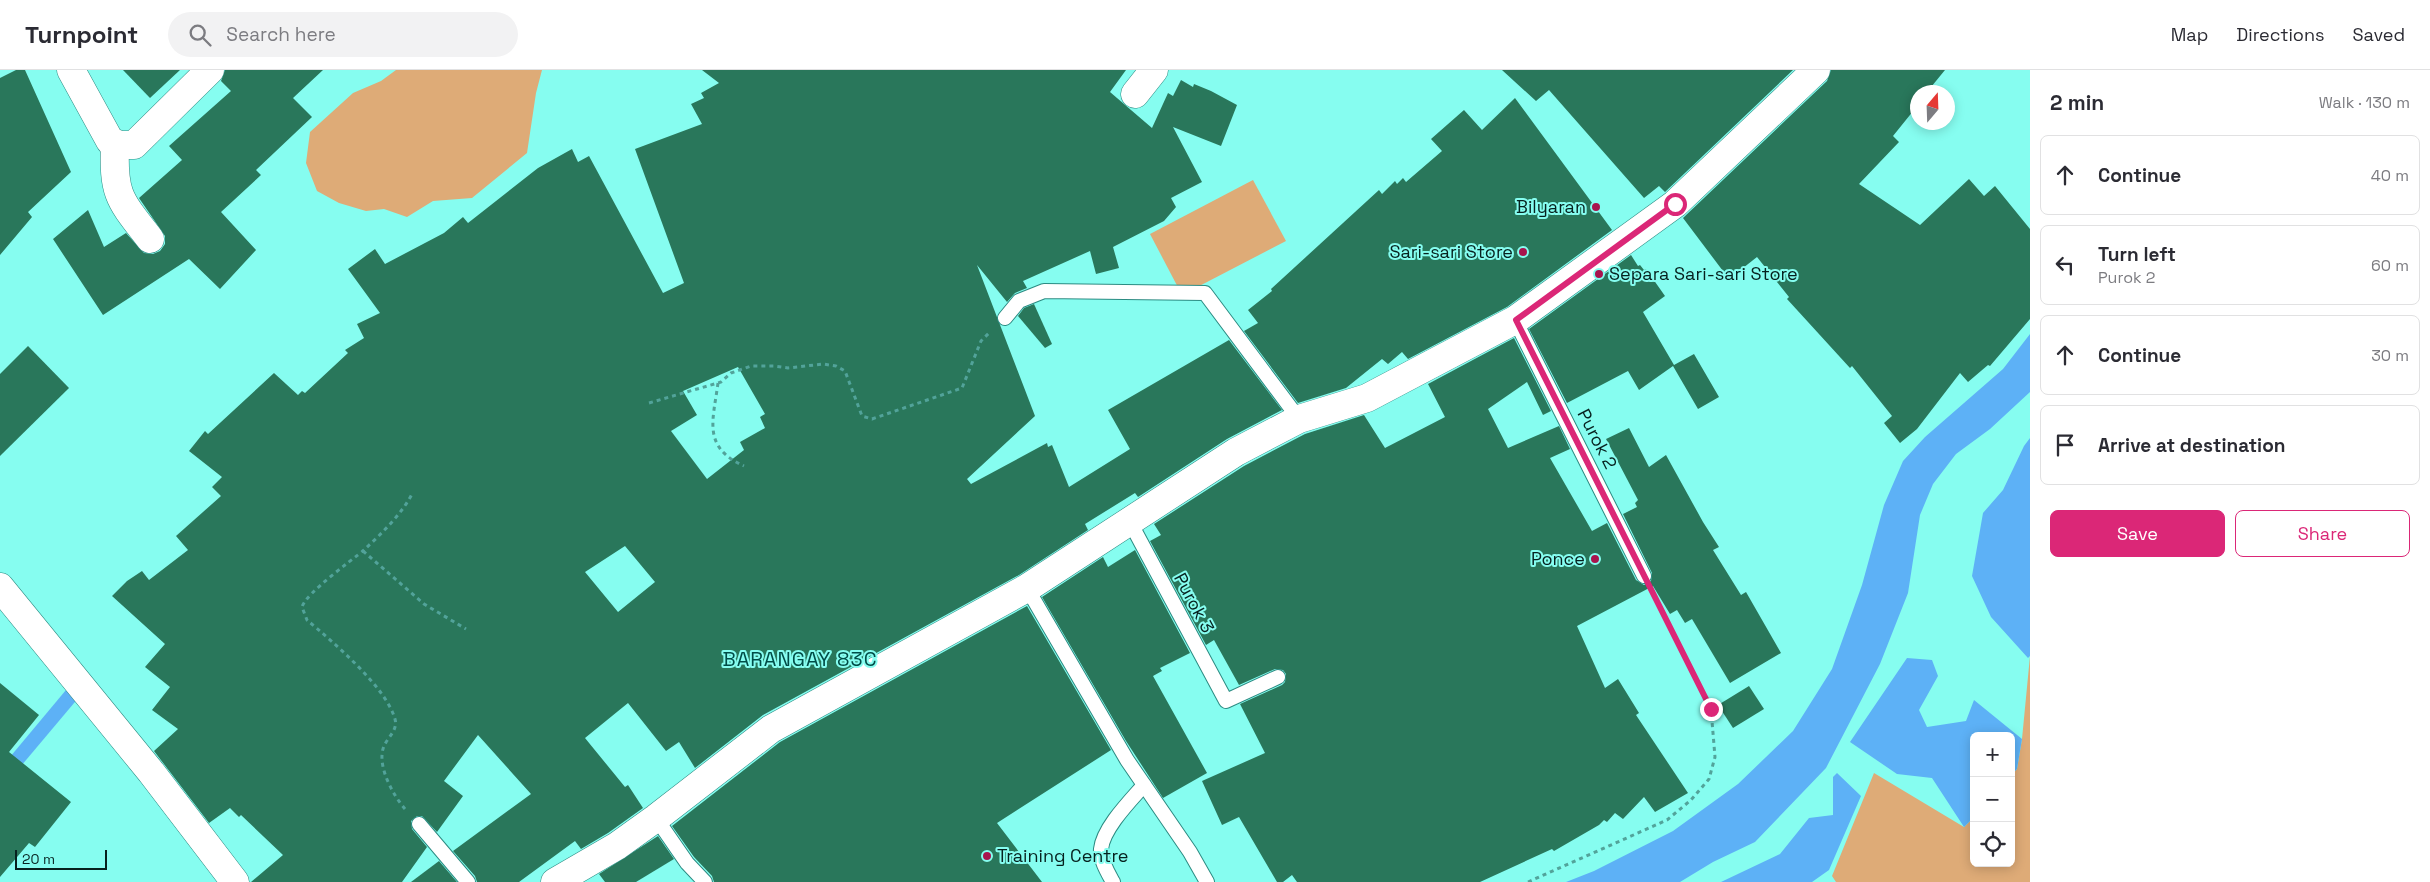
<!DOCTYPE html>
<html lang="en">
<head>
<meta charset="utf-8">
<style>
  :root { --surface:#fff; --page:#f2f2f3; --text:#2b2b33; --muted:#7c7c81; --line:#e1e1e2; --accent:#db2777 }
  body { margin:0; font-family:"Space Grotesk",sans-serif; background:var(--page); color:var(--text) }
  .controls { position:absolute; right:15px; bottom:15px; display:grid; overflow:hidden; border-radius:8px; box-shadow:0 2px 12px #0003 }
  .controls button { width:45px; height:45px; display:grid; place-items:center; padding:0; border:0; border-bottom:1px solid var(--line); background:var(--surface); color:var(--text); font:25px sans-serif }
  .compass { position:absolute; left:1910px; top:15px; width:45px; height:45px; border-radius:50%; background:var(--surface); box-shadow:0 2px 12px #0003; rotate:19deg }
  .scale { position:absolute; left:15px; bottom:12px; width:92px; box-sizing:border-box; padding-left:5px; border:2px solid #06211e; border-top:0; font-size:14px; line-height:18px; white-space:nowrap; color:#06211e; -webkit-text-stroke:4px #86fdf0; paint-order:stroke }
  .stop { position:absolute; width:15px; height:15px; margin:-11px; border:4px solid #db2777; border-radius:50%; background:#fff }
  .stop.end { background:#db2777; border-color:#fff; box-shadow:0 1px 5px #0008 }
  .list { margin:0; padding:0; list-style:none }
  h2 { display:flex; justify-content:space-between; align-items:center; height:65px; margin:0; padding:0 20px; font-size:21px }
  h2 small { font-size:16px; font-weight:400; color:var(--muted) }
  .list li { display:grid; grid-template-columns:32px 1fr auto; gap:15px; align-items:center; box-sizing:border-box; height:80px; margin:0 10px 10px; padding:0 10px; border:1px solid var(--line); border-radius:8px }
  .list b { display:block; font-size:19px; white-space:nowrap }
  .list p { margin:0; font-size:16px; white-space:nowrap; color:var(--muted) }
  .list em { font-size:16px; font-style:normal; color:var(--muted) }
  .actions { display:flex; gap:10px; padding:15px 20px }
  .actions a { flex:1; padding:11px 0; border:1px solid var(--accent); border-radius:8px; text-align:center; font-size:18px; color:var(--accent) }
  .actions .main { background:var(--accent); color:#fff }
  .icon { flex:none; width:28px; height:28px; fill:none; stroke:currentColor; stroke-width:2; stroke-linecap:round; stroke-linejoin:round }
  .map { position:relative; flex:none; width:2030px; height:812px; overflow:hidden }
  header { display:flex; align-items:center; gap:30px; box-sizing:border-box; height:70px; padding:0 25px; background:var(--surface); border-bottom:1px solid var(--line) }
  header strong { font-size:24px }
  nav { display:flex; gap:28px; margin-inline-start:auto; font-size:18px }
  .search { width:350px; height:45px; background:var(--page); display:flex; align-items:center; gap:12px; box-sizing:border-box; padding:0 18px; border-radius:28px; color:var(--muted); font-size:19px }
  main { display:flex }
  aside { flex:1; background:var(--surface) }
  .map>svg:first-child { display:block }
  .green { fill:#deab77 }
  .water { fill:#5db1f6 }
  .building { fill:#29775b; fill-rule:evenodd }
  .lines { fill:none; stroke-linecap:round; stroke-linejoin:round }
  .lane-casing { stroke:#2c8b82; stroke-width:16 }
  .street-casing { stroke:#2c8b82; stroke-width:29 }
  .path { stroke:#52a39a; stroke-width:3; stroke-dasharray:4 4; stroke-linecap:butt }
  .lane { stroke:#fff; stroke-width:14 }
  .street { stroke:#fff; stroke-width:28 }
  .route { stroke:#db2777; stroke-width:6 }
  .poi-dot { fill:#a8144d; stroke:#86fdf0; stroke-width:2 }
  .labels { text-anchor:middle; stroke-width:4; stroke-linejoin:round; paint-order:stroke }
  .poi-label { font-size:18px; fill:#06211e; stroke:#86fdf0; text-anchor:end }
  .street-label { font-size:18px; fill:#06211e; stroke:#86fdf0 }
  .quarter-label { font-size:20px; letter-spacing:1px; fill:#004c46; stroke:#86fdf0 }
</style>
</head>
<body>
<header>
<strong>Turnpoint</strong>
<div class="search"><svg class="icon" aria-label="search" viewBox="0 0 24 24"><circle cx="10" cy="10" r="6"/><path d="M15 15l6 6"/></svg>Search here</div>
<nav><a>Map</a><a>Directions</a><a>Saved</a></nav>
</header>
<main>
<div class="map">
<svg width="2030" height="812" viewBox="0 0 2030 812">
  <rect width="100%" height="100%" fill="#86fdf0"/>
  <g class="green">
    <polygon points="396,0 542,0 536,23 527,83 472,128 433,131 407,147 384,139 366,141 339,133 317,121 306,93 310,62 353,23 381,11"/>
    <polygon points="1253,110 1286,171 1182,225 1150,164"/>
    <polygon points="2030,586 2030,812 1836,812 1832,806 1874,703 1964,757 1974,747 1974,793 2011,793 2011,705 2017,699 2022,669"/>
  </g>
  <g class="water">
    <polygon points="2030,264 2030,322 1990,359 1956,384 1933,414 1920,445 1908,523 1880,594 1826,698 1755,772 1713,792 1680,812 1566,812 1594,801 1673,761 1738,714 1793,661 1832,599 1862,515 1884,435 1903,391 1925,367 2003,299"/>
    <polygon points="2030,368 2030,586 2028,588 1991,547 1972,506 1983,443 2003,420 2024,376"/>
    <polygon points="1907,588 1932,590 1938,606 1919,640 1927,657 1966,651 1974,630 2022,669 2017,699 2011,705 2011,666 1974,666 1974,747 1964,757 1932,708 1897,704 1850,672"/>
    <polygon points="76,608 85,620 0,721 0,699"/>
    <polygon points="1837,703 1861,726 1829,800 1812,812 1721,812 1780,784 1809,748 1833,745 1833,707"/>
  </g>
  <g class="building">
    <polygon points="16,0 25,0 71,102 28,142 32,147 0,185 0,8"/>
    <polygon points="123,0 180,0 150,28"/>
    <polygon points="225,0 323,0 293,28 312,47 256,100 261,105 221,142 256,180 220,219 189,189 103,245 53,169 88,140 104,177 126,163 144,183 153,184 160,181 165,174 165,166 139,128 182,90 169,76 231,21 221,11"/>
    <path d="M 702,0 L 1126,0 L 1110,22 L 1152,58 L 1168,23 L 1173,26 L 1181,10 L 1193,17 L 1194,14 L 1211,21 L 1237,35 L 1221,76 L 1173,57 L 1202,112 L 1171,128 L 1176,137 L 1164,151 L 1113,177 L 1119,198 L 1096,204 L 1090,181 L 1023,211 L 1027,218 L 1015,223 L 1007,232 L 977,195 L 1035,346 L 967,409 L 971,414 L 1047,373 L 1048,377 L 1052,375 L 1069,417 L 1130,379 L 1108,340 L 1229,270 L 1282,340 L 1227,369 L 1138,427 L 1135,423 L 1085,454 L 1088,460 L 1019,505 L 763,645 L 695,698 L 679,672 L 666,681 L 628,633 L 585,668 L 625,717 L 628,715 L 643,738 L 608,763 L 581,779 L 575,771 L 519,812 L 477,812 L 475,806 L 453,781 L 531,724 L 478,665 L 444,711 L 463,726 L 437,762 L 422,746 L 417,746 L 411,751 L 412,759 L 427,777 L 402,812 L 251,812 L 283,785 L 241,745 L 239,747 L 230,738 L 209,753 L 154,681 L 178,659 L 152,640 L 170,617 L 145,597 L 165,574 L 112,526 L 127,511 L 142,501 L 149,510 L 188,480 L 176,466 L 221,426 L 212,417 L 222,407 L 189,381 L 205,361 L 208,364 L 274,303 L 298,325 L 302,321 L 305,323 L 348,283 L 345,280 L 364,268 L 357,254 L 380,243 L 348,199 L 375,179 L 385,194 L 444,163 L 463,147 L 468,153 L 538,98 L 572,79 L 578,92 L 589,86 L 663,223 L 684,213 L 635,79 L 702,54 L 691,34 L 704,28 L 701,23 L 719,13 ZM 738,297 L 765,344 L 760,347 L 765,358 L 740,372 L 744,380 L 707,409 L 671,361 L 697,345 L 683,321 ZM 625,476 L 655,512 L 618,542 L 585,502 Z"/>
    <polygon points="1502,0 1793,0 1665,122 1659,116 1644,128 1549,20 1536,31"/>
    <polygon points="1831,0 1945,0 1927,22 1918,22 1918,35 1893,66 1899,72 1859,114 1920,155 1969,109 1984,126 1995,116 2030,159 2030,249 1990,296 1988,295 1968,312 1960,303 1917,359 1900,373 1884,353 1892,346 1852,296 1850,298 1787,229 1789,227 1757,187 1729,209 1683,148 1827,11"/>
    <polygon points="1515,28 1612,160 1507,237 1408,289 1402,282 1388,294 1382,289 1346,318 1298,333 1244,261 1258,253 1248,240 1272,221 1271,219 1379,120 1382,124 1395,111 1397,114 1403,108 1406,112 1442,81 1431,69 1464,40 1482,60"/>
    <polygon points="1631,185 1638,196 1640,195 1644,200 1646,199 1665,226 1643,242 1674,295 1694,284 1719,327 1698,339 1673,296 1639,320 1628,301 1567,333 1529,259"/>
    <polygon points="1034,234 1052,274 1045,278 1018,246 1024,238"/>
    <polygon points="1514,268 1551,341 1543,345 1527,312 1488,339 1508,378 1559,356 1570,379 1550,388 1592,461 1607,453 1636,510 1644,515 1651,511 1652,503 1623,444 1637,437 1635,433 1638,430 1606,369 1629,358 1649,397 1666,385 1703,452 1719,477 1713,480 1741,525 1746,522 1781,583 1730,613 1692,549 1685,553 1677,540 1670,544 1653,516 1577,556 1605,618 1618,609 1639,643 1636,645 1688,723 1655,742 1644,727 1623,749 1615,743 1607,752 1604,750 1599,755 1554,781 1552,779 1480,812 1297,812 1292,805 1283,812 1277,812 1239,747 1222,755 1202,711 1265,683 1240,634 1282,615 1285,612 1286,604 1283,600 1275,599 1239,615 1214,570 1206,575 1150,471 1161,465 1154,454 1244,396 1305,364 1364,345 1385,378 1445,347 1428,314"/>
    <polygon points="28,276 69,318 0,386 0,304"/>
    <polygon points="1135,480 1190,583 1160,598 1162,601 1153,606 1207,703 1163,728 1126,671 1042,527 1103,487 1108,497"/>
    <polygon points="1027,536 1111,680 997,753 1042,812 714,812 712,806 694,787 672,756 780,672"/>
    <polygon points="0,613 39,645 9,682 71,732 35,777 29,773 0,807"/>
    <polygon points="1749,616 1764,639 1733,658 1718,635"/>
    <polygon points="658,766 674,789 636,812 605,812 599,804"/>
    <polygon points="439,791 457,812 411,812"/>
  </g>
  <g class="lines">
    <defs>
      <g id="lane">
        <polyline points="1005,248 1019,231 1044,221 1205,223 1299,349"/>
        <polyline points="1515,250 1644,506"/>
        <polyline points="1130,452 1226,631 1278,607"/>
        <polyline points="1027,518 1127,690 1190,782 1207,812"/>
        <polyline points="656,748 687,793 705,812"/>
        <polyline points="419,754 468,812"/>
        <path d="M 1113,812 C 1108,803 1100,790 1101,779 C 1103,758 1131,730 1144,715"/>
      </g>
      <g id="street">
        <polyline points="71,0 110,71 120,75 134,75 210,0"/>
        <polyline points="1135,24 1154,0"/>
        <path d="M 115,74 C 113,125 119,129 150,169"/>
        <polyline points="0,517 151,702 235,812"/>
        <polyline points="555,812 617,776 656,748 771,659 1027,518 1236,382 1299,349 1367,328 1515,250 1675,134 1816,0"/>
      </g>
    </defs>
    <use href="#lane" class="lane-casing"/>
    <use href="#street" class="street-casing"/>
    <g class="path">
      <path d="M 718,313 C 713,351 702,377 744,396"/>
      <polyline points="649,333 721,312 731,303 751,296 774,296 788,298 823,294 836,296 845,301 862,346 872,349 962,318 981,271 989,263"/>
      <polyline points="363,481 424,534 466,559"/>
      <path d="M 405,739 C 393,725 376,695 384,676 C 388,667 398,660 395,649 C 386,617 333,572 307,550 L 302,537 C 306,523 351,491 364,480 C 381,464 403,443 413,422"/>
      <polyline points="1528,812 1667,750 1691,730 1709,709 1715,687 1711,639 1653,524"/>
    </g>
    <use href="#lane" class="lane"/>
    <use href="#street" class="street"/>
  </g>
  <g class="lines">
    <polyline class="route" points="1675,134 1516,250 1711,639"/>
  </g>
  <g class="poi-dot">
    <circle cx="1596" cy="137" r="5"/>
    <circle cx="1523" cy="182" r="5"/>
    <circle cx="1599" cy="204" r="5"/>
    <circle cx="1595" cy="489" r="5"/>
    <circle cx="987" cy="786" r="5"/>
  </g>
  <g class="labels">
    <g class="poi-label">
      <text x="1586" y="143">Bilyaran</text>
      <text x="1513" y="188">Sari-sari Store</text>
      <text x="1609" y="210" text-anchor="start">Separa Sari-sari Store</text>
      <text x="1585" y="495">Ponce</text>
      <text x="997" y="792" text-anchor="start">Training Centre</text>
    </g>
    <g class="street-label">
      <text transform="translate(1597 369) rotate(63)" y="6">Purok 2</text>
      <text transform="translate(1194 533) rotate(62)" y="6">Purok 3</text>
    </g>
    <g class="quarter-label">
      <text x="800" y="596">BARANGAY 83C</text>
    </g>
  </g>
</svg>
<div class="controls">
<button>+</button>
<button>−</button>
<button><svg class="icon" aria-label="locate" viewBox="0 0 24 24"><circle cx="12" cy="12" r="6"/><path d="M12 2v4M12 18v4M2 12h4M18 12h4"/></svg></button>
</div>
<svg class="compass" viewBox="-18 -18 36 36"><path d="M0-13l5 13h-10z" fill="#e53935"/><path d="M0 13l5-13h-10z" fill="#7c7c81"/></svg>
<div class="scale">20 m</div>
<div class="stop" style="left:1675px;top:134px"></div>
<div class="stop end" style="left:1711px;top:639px"></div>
</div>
<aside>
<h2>2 min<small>Walk · 130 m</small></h2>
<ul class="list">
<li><svg class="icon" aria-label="ahead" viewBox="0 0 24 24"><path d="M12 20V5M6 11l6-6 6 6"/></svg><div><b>Continue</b></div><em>40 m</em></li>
<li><svg class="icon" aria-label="left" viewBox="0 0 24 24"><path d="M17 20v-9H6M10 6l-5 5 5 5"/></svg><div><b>Turn left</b><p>Purok 2</p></div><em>60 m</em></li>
<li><svg class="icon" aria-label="ahead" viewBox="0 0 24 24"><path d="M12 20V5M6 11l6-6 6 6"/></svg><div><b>Continue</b></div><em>30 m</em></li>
<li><svg class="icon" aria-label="arrive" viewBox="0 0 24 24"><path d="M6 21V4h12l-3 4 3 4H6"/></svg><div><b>Arrive at destination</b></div></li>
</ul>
<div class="actions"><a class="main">Save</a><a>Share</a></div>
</aside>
</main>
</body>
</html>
